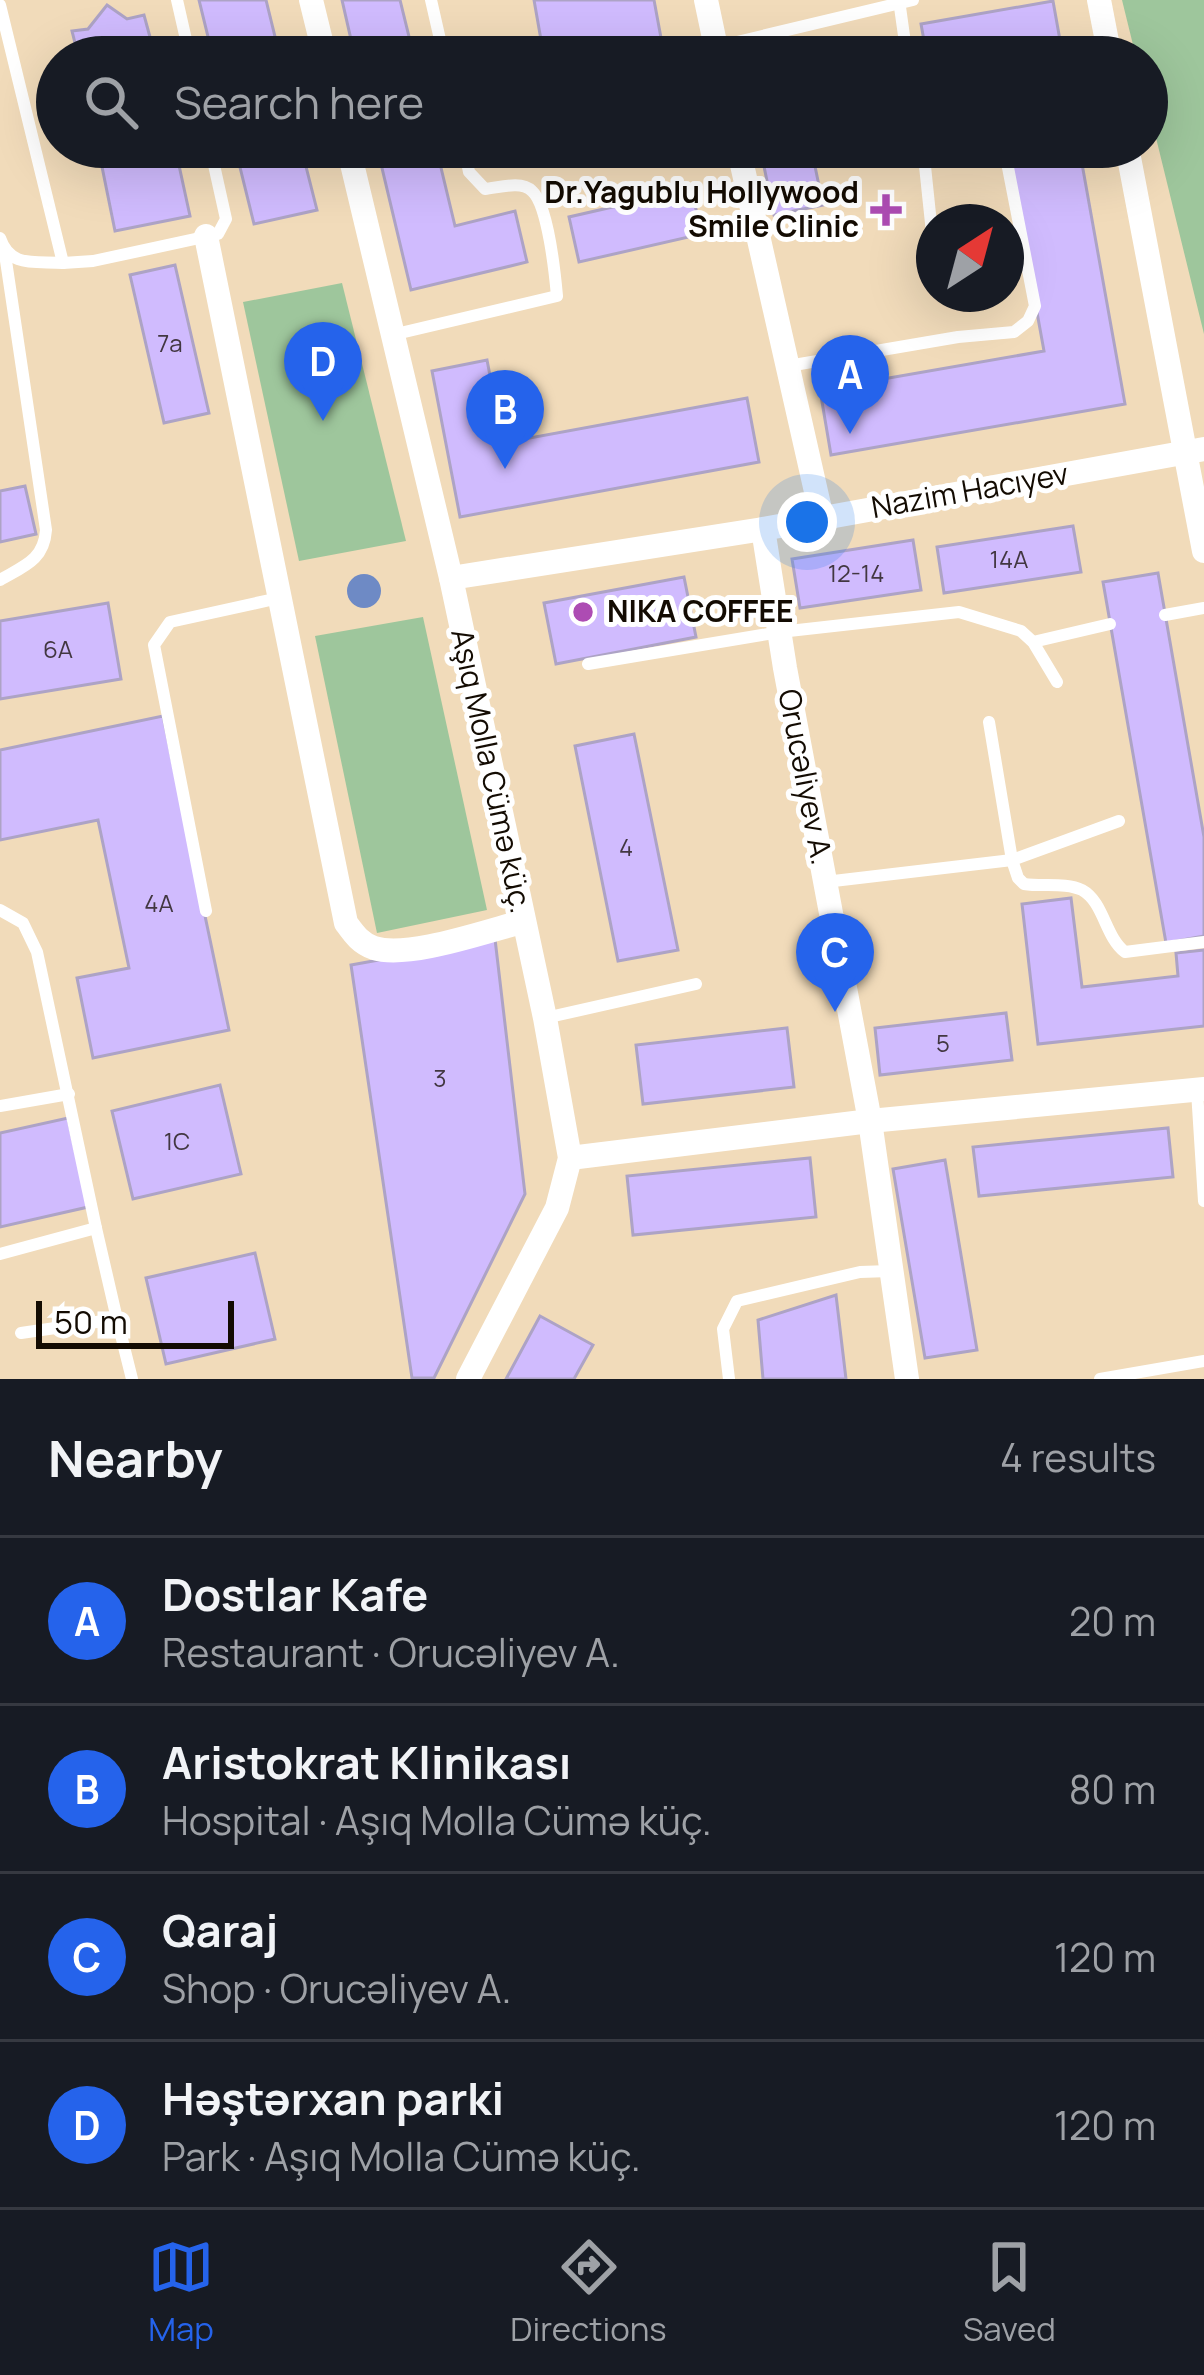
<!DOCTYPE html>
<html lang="en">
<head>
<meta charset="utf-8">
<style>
  :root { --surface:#171b24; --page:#20242c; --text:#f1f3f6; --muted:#9ea1a6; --line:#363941; --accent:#2563eb }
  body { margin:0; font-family:Manrope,sans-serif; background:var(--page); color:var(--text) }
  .compass { position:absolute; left:916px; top:204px; width:108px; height:108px; border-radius:50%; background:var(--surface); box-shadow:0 12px 48px #0002; rotate:36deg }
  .scale { position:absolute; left:36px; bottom:30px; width:198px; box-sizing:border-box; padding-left:12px; border:6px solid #130b02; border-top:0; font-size:33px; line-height:42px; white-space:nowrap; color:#130b02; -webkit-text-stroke:9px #fff; paint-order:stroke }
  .you { position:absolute; left:807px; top:522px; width:42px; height:42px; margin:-30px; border:9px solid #fff; border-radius:50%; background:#1a73e8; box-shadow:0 0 0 18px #1a73e833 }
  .badge { display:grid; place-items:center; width:78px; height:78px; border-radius:50%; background:var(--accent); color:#fff; font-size:39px; font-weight:700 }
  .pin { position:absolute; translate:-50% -99px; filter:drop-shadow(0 3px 6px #0008) }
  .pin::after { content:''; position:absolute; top:63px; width:42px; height:36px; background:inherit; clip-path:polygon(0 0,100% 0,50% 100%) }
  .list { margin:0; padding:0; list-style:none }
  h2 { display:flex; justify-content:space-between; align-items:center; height:156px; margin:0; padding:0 48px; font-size:51px }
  h2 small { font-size:39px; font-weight:400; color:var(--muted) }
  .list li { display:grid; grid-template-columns:78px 1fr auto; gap:36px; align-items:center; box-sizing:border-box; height:168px; padding:0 48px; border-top:3px solid var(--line) }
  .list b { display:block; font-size:45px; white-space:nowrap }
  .list p { margin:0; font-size:39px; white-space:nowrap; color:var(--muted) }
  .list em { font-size:39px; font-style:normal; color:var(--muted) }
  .icon { flex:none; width:66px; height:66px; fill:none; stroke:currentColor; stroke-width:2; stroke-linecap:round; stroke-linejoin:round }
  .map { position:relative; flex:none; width:1204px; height:1379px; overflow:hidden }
  .search { position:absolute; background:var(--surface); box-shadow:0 12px 48px #0002; left:36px; right:36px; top:36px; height:132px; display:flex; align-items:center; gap:30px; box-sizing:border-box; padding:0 42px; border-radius:66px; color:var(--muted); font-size:45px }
  .sheet { height:828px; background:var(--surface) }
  nav { display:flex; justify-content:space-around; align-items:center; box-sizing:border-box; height:168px; border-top:3px solid var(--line); background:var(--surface); font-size:33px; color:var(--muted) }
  nav a { display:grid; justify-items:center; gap:6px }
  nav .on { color:var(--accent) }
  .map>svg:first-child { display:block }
  .green { fill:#9ec69c }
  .water { fill:#6e8ac5 }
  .building { fill:#d0bbfe; stroke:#ada3c5; stroke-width:3 }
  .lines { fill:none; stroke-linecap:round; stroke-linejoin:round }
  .service { stroke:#fff; stroke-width:12 }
  .minor { stroke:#fff; stroke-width:24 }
  .poi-dot { fill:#ad4cb3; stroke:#fff; stroke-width:4.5 }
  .labels { text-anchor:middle; stroke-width:10; stroke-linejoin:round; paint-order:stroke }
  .number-label { font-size:24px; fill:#423741 }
  .poi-label { font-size:30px; font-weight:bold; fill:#130b02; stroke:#fff; text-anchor:end }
  .street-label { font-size:30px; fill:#130b02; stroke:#fff }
</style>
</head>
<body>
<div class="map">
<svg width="1204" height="1379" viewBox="0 0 1204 1379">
  <rect width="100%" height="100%" fill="#f1dbba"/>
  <g class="green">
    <polygon points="1122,0 1204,0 1204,334 1147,101 1147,57 1136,57"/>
    <polygon points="342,283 406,541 299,561 243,302"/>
    <polygon points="423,617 487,910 377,933 315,636"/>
  </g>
  <circle class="water" cx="364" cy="591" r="17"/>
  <g class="building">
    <polygon points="199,0 266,0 280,57 213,57"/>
    <polygon points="342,0 400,0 414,57 355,57"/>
    <polygon points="534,0 654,0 664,54 544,57"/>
    <polygon points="1053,1 1063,57 927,57 921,24"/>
    <polygon points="107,5 127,19 144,15 150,37 171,44 160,57 74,57 77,51 72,31 88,29"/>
    <polygon points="878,48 880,57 833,57"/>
    <polygon points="98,147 175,147 190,216 115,231"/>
    <polygon points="235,147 301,147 317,210 254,224"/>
    <polygon points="377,147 436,147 455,226 515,211 527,262 411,290"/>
    <polygon points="760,147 811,147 823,205 774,215"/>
    <polygon points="1007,147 1079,147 1125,404 831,455 820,390 1044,351"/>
    <polygon points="691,189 702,234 579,262 569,217"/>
    <polygon points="175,265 209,413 164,423 130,275"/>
    <polygon points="487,360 503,443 747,398 759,462 460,517 432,371"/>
    <polygon points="25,486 36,534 0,542 0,491"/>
    <polygon points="1073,526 1081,572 944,593 937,547"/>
    <polygon points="913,540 921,590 800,608 792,559"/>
    <polygon points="1158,573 1204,837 1204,936 1166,943 1103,582"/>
    <polygon points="684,577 696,637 556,664 544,603"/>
    <polygon points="108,603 121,679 0,699 0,621"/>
    <polygon points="163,716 229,1030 93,1058 77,978 129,968 98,820 0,840 0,750"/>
    <polygon points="634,734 678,950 618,961 575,746"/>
    <polygon points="1071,898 1082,987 1178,976 1176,953 1204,950 1204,1026 1038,1044 1022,904"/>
    <polygon points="495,939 525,1194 434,1378 412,1378 351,965"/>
    <polygon points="1006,1013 1012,1060 880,1075 875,1028"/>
    <polygon points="787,1028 794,1087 643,1104 636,1045"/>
    <polygon points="220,1085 241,1174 133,1199 112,1111"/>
    <polygon points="68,1118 88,1207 0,1227 0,1133"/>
    <polygon points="1168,1128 1173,1177 979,1196 973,1147"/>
    <polygon points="810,1158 816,1217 633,1235 627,1176"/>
    <polygon points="945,1160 977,1350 925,1358 893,1169"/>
    <polygon points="255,1253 275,1339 166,1364 146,1278"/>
    <polygon points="836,1295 846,1379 763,1379 758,1320"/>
    <polygon points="540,1316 593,1345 574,1379 506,1379"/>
  </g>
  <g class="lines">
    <g class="service">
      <polyline points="177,0 190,57"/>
      <polyline points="431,0 444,57"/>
      <polyline points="899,0 907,57"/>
      <path d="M 0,5 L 63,263 C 34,261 10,268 0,238"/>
      <polyline points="716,47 913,0"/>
      <polyline points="923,147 932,233"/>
      <polyline points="63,263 93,261 218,234 226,219 210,147"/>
      <path d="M 396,334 L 557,296 C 555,274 548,205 532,191 C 521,180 498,188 485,189 L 469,172 L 464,147"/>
      <polyline points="788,366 958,337 1014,332 1028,321 1035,306 1004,147"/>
      <path d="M 0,580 C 24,566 44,560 46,530 L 5,254"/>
      <polyline points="1165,615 1204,608"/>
      <polyline points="1033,642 1110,624"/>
      <polyline points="588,664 780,632 959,612 1021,631 1033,642 1057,682"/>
      <path d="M 1119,821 L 1012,860 L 1018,878 L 1024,884 C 1042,887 1066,882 1082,890 C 1104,902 1105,937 1125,952 L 1204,942"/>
      <polyline points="825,882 1012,860 989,722"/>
      <polyline points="0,910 23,923 37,952 96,1228"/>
      <polyline points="206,911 154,645 170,622 279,598"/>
      <polyline points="545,1018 696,984"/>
      <polyline points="1197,1091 1204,1201"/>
      <polyline points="0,1106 69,1094"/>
      <polyline points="0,1254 96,1228 117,1319"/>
      <polyline points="21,1333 117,1319 132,1379"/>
      <polyline points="729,1379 723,1329 737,1301 860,1272 890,1271"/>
      <polyline points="1100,1379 1204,1361"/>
    </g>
    <g class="minor">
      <polyline points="311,0 325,57"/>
      <polyline points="706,0 718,57"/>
      <polyline points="1099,0 1110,57"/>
      <polyline points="348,147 451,578 545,1018 570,1158 557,1208 468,1379"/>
      <polyline points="738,147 822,518"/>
      <polyline points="1127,147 1204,551"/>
      <path d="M 206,236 L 346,923 C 354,934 360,943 374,948 C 408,959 486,931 522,922"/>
      <polyline points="763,529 785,668 870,1121 907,1379"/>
      <polyline points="451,578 763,529 1204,449"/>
      <polyline points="570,1158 870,1121 1204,1089"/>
    </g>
  </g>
  <g class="poi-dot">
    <path d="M880 192h12v12h12v12h-12v12h-12v-12h-12v-12h12z"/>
    <circle cx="583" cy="612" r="12"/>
  </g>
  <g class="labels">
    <g class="number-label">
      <text x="170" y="352">7a</text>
      <text x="1009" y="568">14A</text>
      <text x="856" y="582">12-14</text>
      <text x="58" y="658">6A</text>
      <text x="626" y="856">4</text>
      <text x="159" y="912">4A</text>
      <text x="943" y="1052">5</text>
      <text x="440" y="1087">3</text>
      <text x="177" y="1150">1С</text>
    </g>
    <g class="poi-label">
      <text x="859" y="203">Dr.Yagublu Hollywood<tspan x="859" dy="34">Smile Clinic</tspan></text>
      <text x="607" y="622" text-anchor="start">NIKA COFFEE</text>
    </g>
    <g class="street-label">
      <text transform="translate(970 491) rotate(-10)" y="10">Nazim Hacıyev</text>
      <text transform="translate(491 771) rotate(78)" y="10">Aşıq Molla Cümə küç.</text>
      <text transform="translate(805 777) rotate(79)" y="10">Orucəliyev A.</text>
    </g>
  </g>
</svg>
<svg class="compass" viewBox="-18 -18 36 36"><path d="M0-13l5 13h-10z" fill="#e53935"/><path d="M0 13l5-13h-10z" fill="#9ea1a6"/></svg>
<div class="scale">50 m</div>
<div class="you"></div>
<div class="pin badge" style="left:850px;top:434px">A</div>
<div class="pin badge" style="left:505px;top:469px">B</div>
<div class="pin badge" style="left:835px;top:1012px">C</div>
<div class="pin badge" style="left:323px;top:421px">D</div>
<div class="search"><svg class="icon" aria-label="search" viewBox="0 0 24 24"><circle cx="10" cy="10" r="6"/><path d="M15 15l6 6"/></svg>Search here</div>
</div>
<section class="sheet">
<h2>Nearby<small>4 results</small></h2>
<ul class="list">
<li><span class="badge">A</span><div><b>Dostlar Kafe</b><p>Restaurant · Orucəliyev A.</p></div><em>20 m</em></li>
<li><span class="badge">B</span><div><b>Aristokrat Klinikası</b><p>Hospital · Aşıq Molla Cümə küç.</p></div><em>80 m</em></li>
<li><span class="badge">C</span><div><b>Qaraj</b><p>Shop · Orucəliyev A.</p></div><em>120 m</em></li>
<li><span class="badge">D</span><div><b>Həştərxan parki</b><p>Park · Aşıq Molla Cümə küç.</p></div><em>120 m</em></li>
</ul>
</section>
<nav>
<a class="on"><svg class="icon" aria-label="map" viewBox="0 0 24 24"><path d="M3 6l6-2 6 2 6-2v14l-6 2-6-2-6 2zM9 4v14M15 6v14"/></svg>Map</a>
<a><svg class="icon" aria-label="directions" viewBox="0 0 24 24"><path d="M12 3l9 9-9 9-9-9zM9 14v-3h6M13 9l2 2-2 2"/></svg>Directions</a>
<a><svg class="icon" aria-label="saved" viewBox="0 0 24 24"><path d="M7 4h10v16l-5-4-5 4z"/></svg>Saved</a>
</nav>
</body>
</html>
